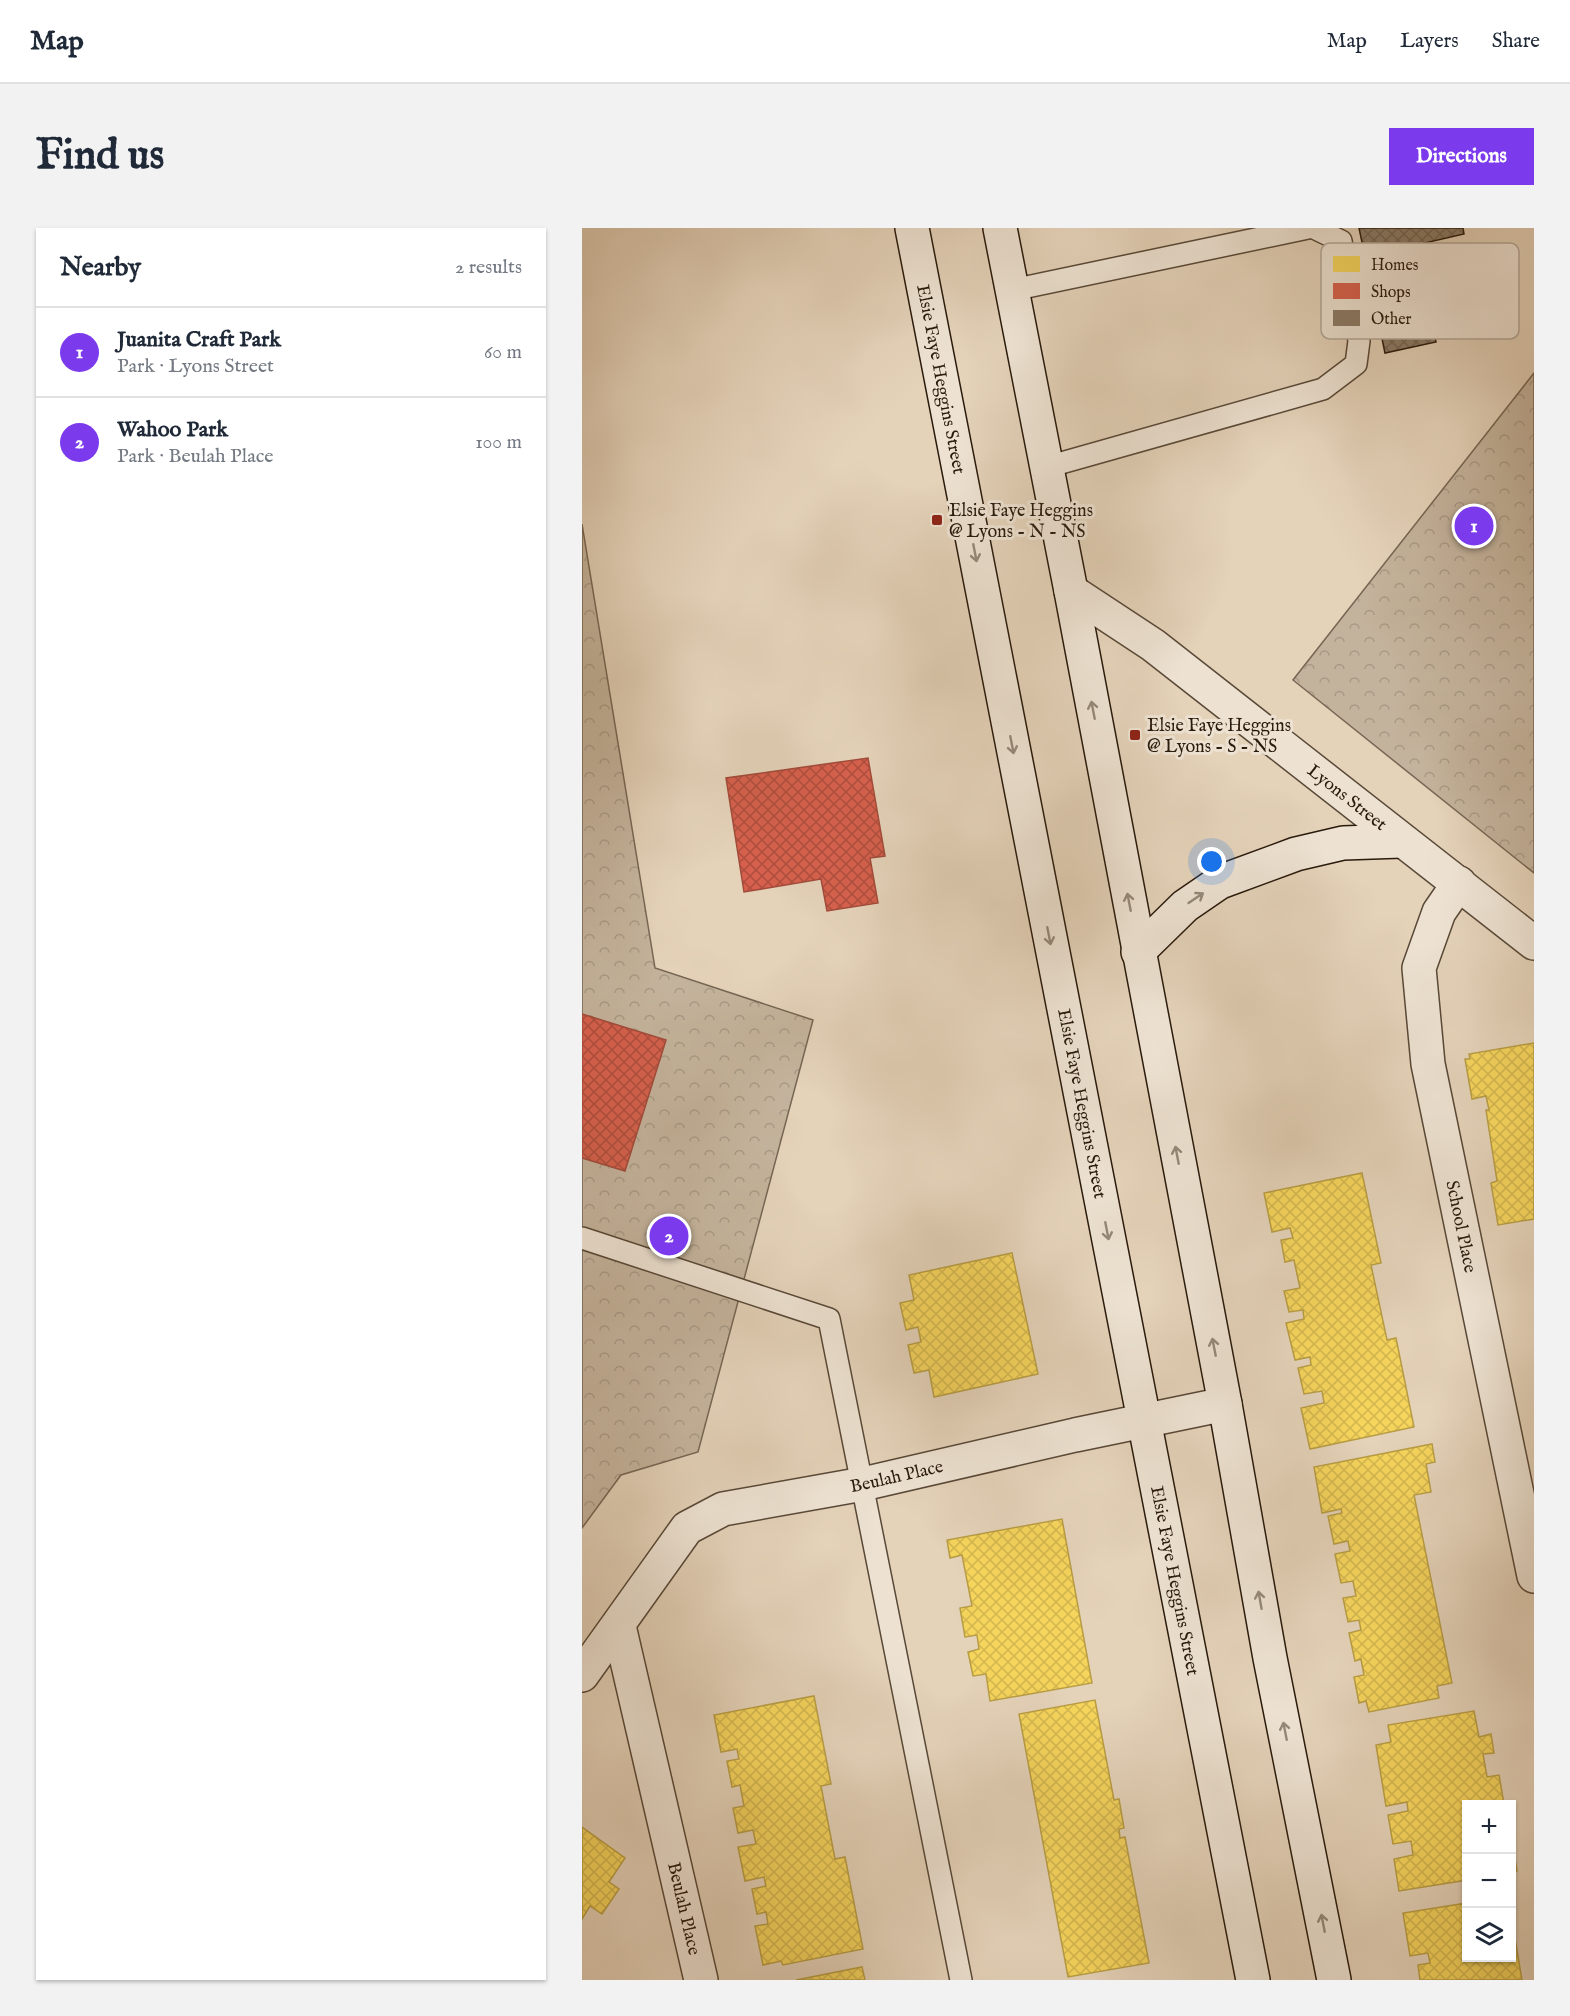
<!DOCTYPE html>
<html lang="en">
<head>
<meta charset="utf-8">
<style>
  :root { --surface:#fff; --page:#f2f2f3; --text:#1f2937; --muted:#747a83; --line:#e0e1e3; --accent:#7c3aed }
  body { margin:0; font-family:"IM FELL English",serif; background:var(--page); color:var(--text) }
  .controls { position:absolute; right:18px; bottom:18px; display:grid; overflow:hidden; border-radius:0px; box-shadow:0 2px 4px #0004 }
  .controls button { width:54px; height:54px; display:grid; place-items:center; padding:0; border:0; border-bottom:2px solid var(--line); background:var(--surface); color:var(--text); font:30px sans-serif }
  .you { position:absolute; left:630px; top:634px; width:21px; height:21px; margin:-15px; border:4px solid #fff; border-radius:50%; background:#1a73e8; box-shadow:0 0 0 9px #1a73e833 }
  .badge { display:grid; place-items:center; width:39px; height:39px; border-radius:50%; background:var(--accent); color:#fff; font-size:20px; font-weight:700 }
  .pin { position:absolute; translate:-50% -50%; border:3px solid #fff; box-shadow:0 2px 6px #0006 }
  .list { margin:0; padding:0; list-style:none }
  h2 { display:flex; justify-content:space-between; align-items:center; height:78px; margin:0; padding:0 24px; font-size:26px }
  h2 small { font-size:20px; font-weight:400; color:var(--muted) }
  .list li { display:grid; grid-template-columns:39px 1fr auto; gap:18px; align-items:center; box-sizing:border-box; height:90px; padding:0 24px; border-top:2px solid var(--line) }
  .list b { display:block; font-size:22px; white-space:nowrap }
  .list p { margin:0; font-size:20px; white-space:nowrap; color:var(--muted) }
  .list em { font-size:20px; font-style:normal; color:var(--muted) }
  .icon { flex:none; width:33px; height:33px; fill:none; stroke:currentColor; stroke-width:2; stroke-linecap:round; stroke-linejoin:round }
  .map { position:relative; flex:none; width:952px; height:1752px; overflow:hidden; border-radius:0px }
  header { display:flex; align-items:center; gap:36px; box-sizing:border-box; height:84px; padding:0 30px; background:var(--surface); border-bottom:2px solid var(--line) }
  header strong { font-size:28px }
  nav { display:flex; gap:33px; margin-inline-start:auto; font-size:21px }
  .intro { display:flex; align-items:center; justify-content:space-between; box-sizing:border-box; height:144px; padding:0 36px }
  h1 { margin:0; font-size:42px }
  .button { padding:15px 27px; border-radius:0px; background:var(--accent); color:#fff; font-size:21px; font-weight:700 }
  main { display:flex; gap:36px; padding:0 36px }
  aside { flex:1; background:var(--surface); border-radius:0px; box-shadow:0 2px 4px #0004 }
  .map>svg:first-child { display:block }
  .forest { fill:url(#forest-crowns); stroke:#766654; stroke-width:1.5 }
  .homes { fill:url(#homes-cross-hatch); stroke:#b89d44; stroke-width:1.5 }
  .shops { fill:url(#shops-cross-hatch); stroke:#a24b3a; stroke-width:1.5 }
  .building { fill:url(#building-cross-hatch); stroke:#291a0c; stroke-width:1.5 }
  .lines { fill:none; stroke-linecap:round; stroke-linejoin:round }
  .lane-casing { stroke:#584837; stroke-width:24 }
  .street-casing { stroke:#584837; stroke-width:36 }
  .secondary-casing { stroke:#291a0c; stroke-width:36 }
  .lane { stroke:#ede2d2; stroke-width:21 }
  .street { stroke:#ede2d2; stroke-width:33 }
  .secondary { stroke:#ede2d2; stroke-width:33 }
  .oneway { stroke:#958879 }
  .poi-dot { fill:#8f2418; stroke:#ede2d2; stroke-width:2 }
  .labels { text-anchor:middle; stroke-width:6; stroke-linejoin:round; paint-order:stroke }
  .street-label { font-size:18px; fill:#291a0c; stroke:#ede2d2 }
  .poi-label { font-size:18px; fill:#291a0c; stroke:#ede2d2; text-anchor:start }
  .key { fill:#ede2d2; stroke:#b2a697; stroke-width:1.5 }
  .key-label { font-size:16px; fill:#291a0c }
</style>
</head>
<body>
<header>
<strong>Map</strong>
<nav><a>Map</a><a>Layers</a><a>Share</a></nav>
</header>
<div class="intro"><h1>Find us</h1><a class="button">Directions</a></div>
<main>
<aside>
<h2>Nearby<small>2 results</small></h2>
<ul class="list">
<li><span class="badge">1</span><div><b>Juanita Craft Park</b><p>Park · Lyons Street</p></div><em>60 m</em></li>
<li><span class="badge">2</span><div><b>Wahoo Park</b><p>Park · Beulah Place</p></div><em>100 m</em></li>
</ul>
</aside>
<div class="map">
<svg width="952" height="1752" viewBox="0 0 952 1752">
  <defs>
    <pattern id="forest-crowns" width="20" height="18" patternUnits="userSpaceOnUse" patternTransform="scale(1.5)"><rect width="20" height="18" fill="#c4b39c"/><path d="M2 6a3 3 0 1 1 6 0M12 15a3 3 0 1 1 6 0" fill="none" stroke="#a89985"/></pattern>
    <pattern id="homes-cross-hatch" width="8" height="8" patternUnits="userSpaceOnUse" patternTransform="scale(1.5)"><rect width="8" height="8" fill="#f6d55c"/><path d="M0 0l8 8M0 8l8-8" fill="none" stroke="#d3b64f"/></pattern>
    <pattern id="shops-cross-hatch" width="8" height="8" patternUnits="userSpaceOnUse" patternTransform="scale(1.5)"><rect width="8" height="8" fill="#d6604d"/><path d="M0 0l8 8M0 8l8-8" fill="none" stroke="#ae4e3e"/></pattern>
    <pattern id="building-cross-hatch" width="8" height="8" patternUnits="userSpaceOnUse" patternTransform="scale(1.5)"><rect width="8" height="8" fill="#8a7a66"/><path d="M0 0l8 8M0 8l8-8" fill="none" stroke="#716352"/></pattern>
  </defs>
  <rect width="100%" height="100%" fill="#e4d2b9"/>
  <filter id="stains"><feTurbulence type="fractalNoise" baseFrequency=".00333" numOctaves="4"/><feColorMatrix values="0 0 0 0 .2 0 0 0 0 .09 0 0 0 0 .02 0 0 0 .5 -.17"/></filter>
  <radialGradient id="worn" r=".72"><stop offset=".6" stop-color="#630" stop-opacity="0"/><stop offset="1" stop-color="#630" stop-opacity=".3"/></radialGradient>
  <g class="forest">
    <polygon points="952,145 952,645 711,452"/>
    <polygon points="0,296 73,740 231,792 116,1224 39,1247 0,1300"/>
  </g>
  <g class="homes">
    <polygon points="952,815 952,991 916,997 909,955 915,953 904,882 907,882 904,868 890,871 883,831 888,831 887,826"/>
    <polygon points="780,945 799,1035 789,1037 805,1112 814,1110 832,1199 728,1221 719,1180 742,1175 740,1163 722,1166 716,1140 729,1137 728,1129 713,1132 704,1095 722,1091 721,1082 707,1084 702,1063 718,1060 712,1032 703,1034 699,1012 711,1010 708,1000 690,1004 682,965"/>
    <polygon points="430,1025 456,1146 352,1169 347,1142 332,1145 326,1117 339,1114 336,1099 324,1102 318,1075 332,1072 327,1047"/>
    <polygon points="850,1216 853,1234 844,1236 849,1264 832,1267 870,1455 855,1458 857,1470 787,1484 784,1473 777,1475 772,1449 782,1447 779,1431 773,1433 767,1405 779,1402 777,1392 766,1394 761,1370 774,1368 771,1353 759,1355 753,1326 768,1323 766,1313 752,1316 746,1288 760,1285 759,1281 740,1285 732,1239"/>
    <polygon points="480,1291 510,1455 408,1473 404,1446 391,1448 386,1424 397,1421 395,1407 383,1409 378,1380 390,1378 380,1327 368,1330 365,1312"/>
    <polygon points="232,1468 249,1556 239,1558 253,1631 263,1629 281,1721 201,1737 199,1733 181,1737 173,1698 186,1696 184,1684 175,1686 170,1661 184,1658 182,1649 163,1653 156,1619 174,1616 171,1602 156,1605 151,1580 162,1578 158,1557 150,1559 145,1533 157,1531 155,1521 139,1524 132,1487"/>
    <polygon points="513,1472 532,1572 537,1571 542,1600 537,1601 538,1610 543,1609 567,1735 486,1749 437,1486"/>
    <polygon points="892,1483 897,1509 909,1506 912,1525 901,1526 905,1549 917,1547 922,1576 885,1576 885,1652 817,1663 812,1631 831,1627 829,1613 811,1616 806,1587 826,1583 825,1574 804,1578 794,1517 809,1514 806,1497"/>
    <polygon points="0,1599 43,1630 27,1654 37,1661 20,1686 8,1678 0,1691"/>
    <polygon points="930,1625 932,1625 935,1643 930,1644"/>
    <polygon points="885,1675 885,1730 930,1730 930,1693 940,1752 838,1752 836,1737 848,1735 846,1725 828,1728 821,1685"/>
    <polygon points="280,1739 283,1752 214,1752"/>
  </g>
  <g class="shops">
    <polygon points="286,530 303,628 288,630 296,675 245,683 239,651 162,664 144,550"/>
    <polygon points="0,786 84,812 43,943 0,930"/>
  </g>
  <polygon class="building" points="777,0 881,0 882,6 834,17 854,114 803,125"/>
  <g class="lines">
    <defs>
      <g id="lane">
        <polyline points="430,62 726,0"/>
        <polyline points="465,239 741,161 774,136 777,113 759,13 732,0"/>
        <polyline points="0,1010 247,1091 379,1752"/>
      </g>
      <g id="street">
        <path id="s1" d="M 489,363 L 571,417 L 952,715"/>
        <path id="s2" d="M 877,655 L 857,684 L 837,740 L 846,836 L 952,1348"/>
        <path id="s3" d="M 37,1398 L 119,1752"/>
        <path id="s4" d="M 0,1447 L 105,1300 L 141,1281 L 281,1256 L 493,1207 L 643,1176"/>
      </g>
      <g id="secondary">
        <path id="s5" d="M 330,0 L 671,1752"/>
        <polyline points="418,0 489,363 643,1176 688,1430 752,1752"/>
        <polyline points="556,724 603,678 638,654 714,626 761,615 819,613"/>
      </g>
    </defs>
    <use href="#lane" class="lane-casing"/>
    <use href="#street" class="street-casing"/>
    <use href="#secondary" class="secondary-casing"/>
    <use href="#lane" class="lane"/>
    <use href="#street" class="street"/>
    <use href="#secondary" class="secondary"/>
  </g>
  <defs><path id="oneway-shaft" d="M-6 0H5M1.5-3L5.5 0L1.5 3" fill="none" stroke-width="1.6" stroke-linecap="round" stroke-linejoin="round" transform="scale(1.5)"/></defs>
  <g class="oneway">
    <use href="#oneway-shaft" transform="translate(393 325) rotate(79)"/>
    <use href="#oneway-shaft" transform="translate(511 482) rotate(-101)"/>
    <use href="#oneway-shaft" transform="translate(430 517) rotate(79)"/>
    <use href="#oneway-shaft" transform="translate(614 670) rotate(-34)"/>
    <use href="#oneway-shaft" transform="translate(547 674) rotate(-101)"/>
    <use href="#oneway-shaft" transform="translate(467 708) rotate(79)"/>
    <use href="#oneway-shaft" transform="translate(595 927) rotate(-101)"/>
    <use href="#oneway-shaft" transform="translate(525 1003) rotate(79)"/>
    <use href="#oneway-shaft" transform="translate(632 1119) rotate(-101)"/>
    <use href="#oneway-shaft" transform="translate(678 1372) rotate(-100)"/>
    <use href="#oneway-shaft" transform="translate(703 1503) rotate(-101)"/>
    <use href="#oneway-shaft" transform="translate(741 1695) rotate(-101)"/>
  </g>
  <g class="poi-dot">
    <rect x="349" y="286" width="12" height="12" rx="3"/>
    <rect x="547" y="501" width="12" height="12" rx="3"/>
  </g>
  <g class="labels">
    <g class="street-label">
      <text dy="6" stroke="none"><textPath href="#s5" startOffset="154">Elsie Faye Heggins Street</textPath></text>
      <text dy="6" stroke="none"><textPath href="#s1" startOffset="345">Lyons Street</textPath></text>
      <text dy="6" stroke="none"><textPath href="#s5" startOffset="892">Elsie Faye Heggins Street</textPath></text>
      <text dy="6" stroke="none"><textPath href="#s2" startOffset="357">School Place</textPath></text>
      <text dy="6" stroke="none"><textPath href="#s4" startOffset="398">Beulah Place</textPath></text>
      <text dy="6" stroke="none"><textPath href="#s5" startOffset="1378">Elsie Faye Heggins Street</textPath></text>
      <text dy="6" stroke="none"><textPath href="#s3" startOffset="290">Beulah Place</textPath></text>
    </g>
    <g class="poi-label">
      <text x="367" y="288">Elsie Faye Heggins<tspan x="367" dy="21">@ Lyons - N - NS</tspan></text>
      <text x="565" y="503">Elsie Faye Heggins<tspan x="565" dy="21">@ Lyons - S - NS</tspan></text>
    </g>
  </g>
  <rect x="739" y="15" width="198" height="96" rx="9" class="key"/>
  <rect x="751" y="28" width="27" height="16" fill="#f6d55c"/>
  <rect x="751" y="55" width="27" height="16" fill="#d6604d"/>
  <rect x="751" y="82" width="27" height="16" fill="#8a7a66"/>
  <g class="key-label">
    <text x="789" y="42">Homes</text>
    <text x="789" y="69">Shops</text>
    <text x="789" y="96">Other</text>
  </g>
  <rect width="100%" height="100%" filter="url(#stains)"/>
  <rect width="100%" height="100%" fill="url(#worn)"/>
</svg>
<div class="controls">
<button>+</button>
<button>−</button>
<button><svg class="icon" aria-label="layers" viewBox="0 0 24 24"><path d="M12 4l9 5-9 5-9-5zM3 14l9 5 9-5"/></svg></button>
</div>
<div class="you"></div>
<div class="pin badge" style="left:892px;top:298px">1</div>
<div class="pin badge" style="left:87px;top:1008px">2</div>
</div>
</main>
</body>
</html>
